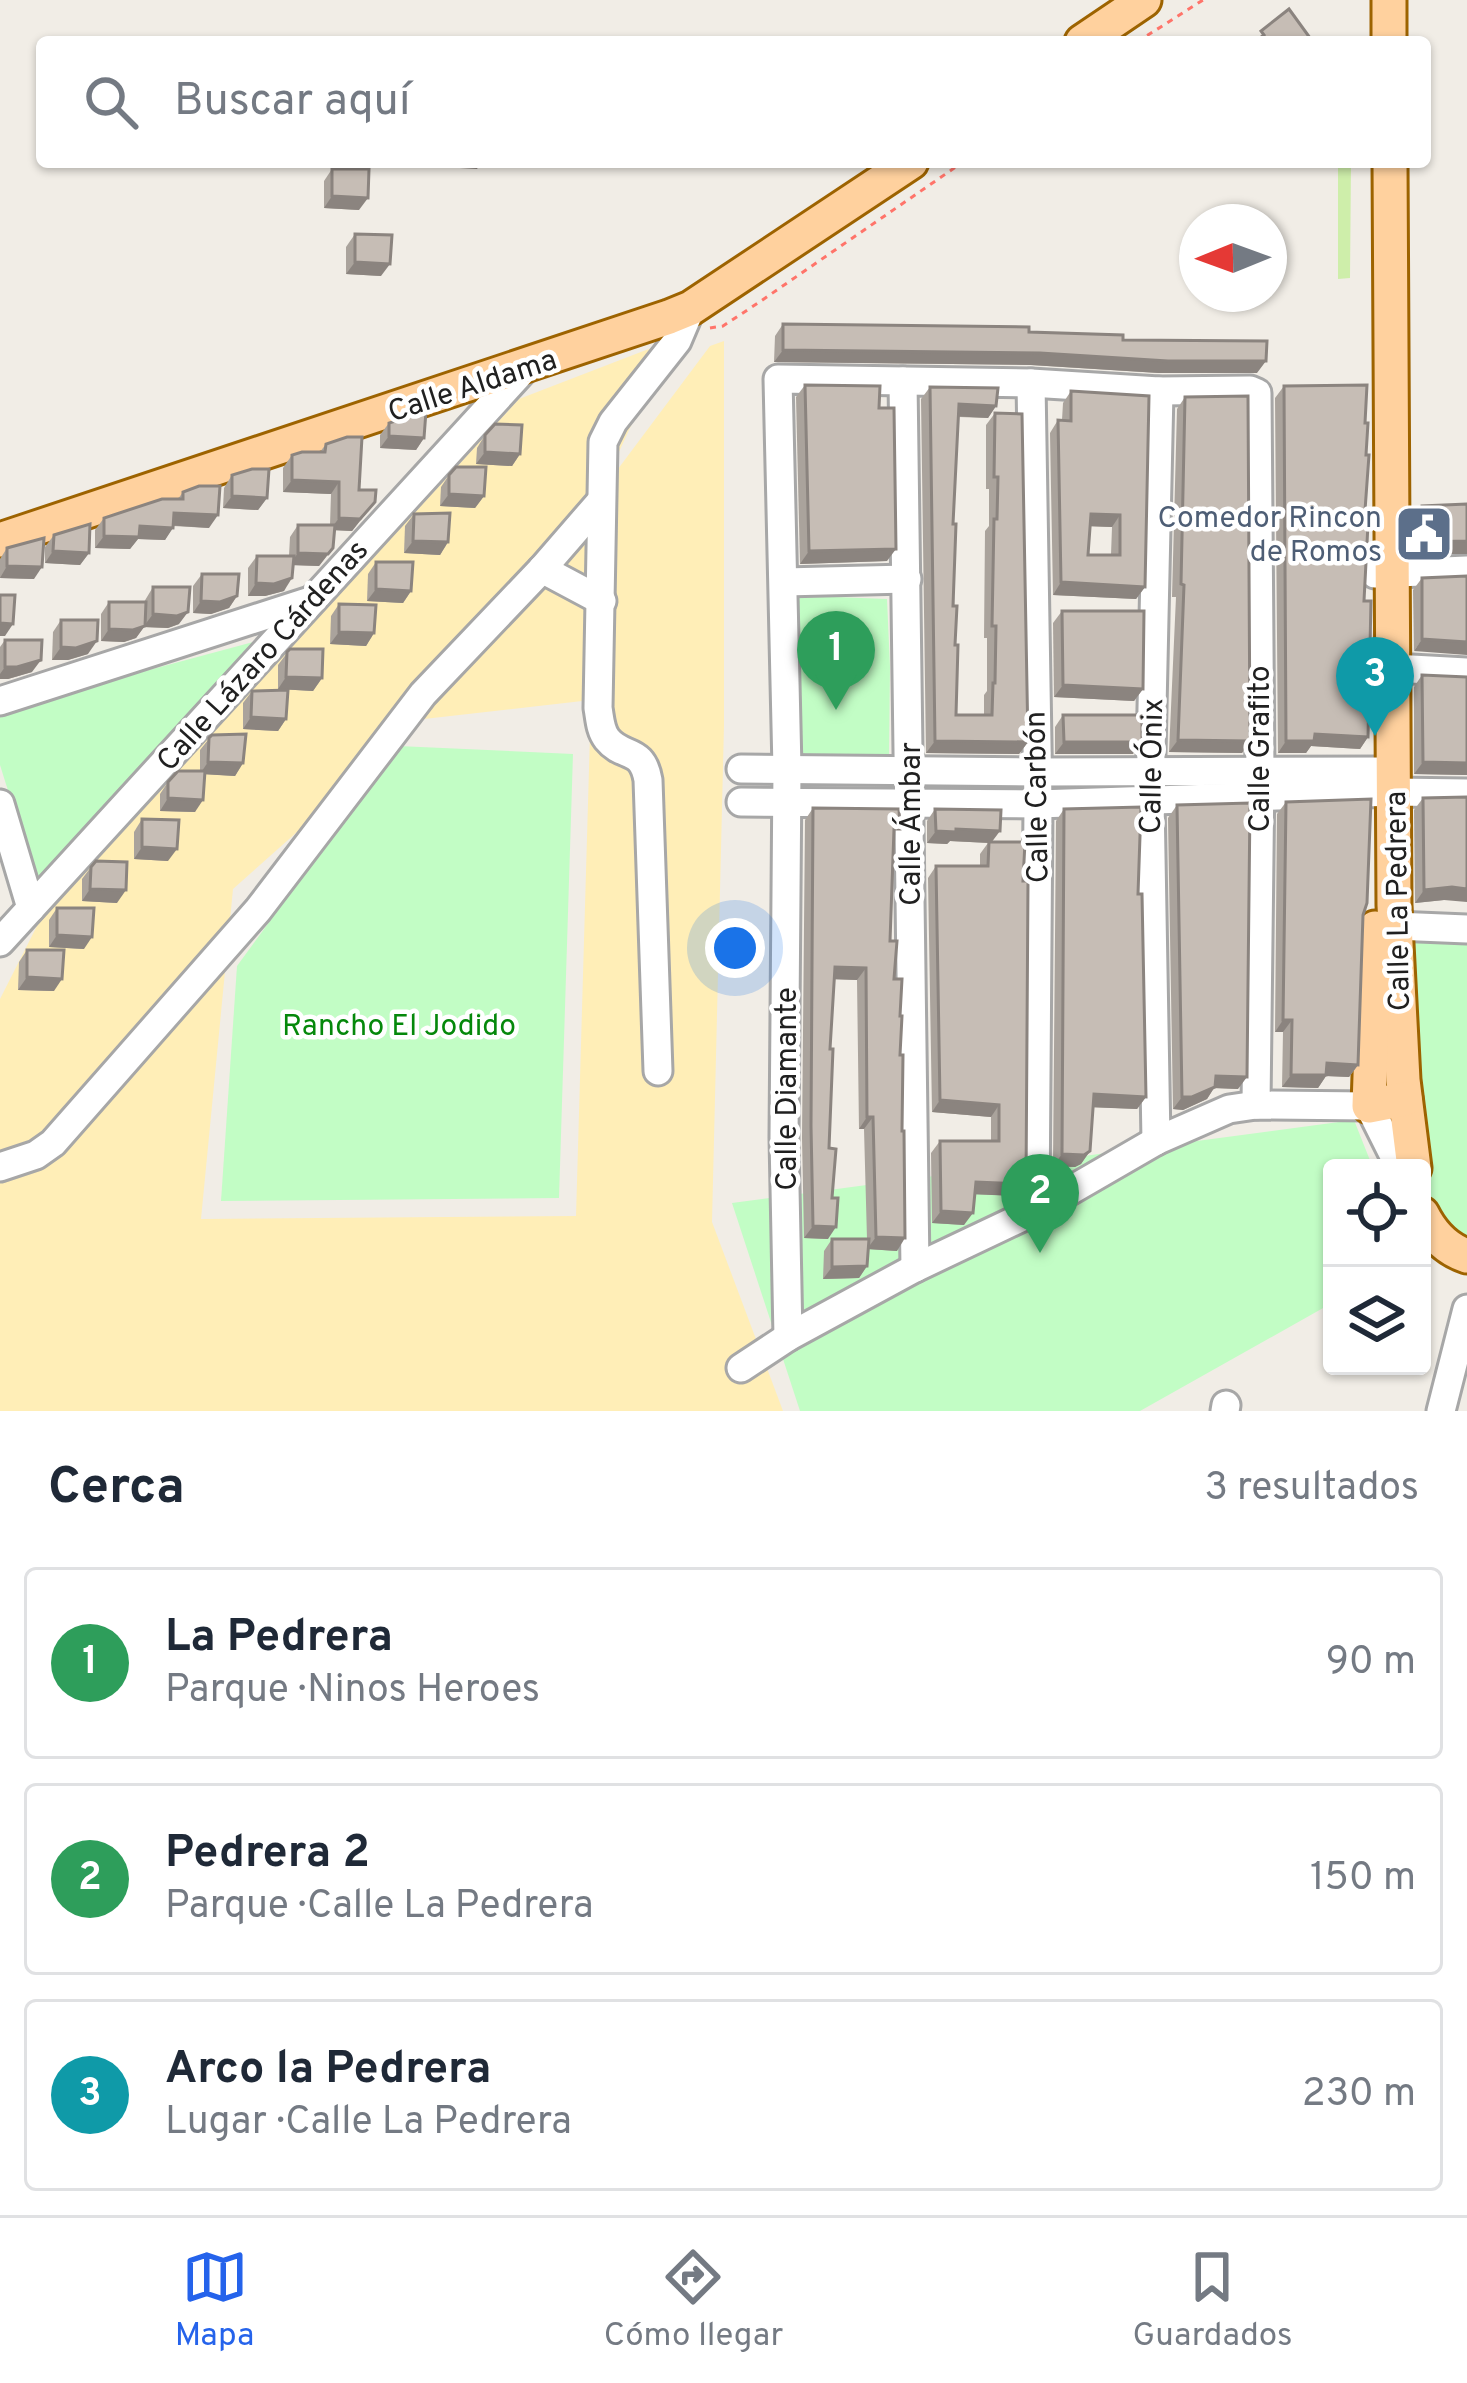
<!DOCTYPE html>
<html lang="es">
<head>
<meta charset="utf-8">
<style>
  :root { --surface:#fff; --page:#f6f6f7; --text:#1f2937; --muted:#747a83; --line:#e0e1e3; --accent:#2563eb }
  body { margin:0; font-family:Overpass,sans-serif; background:var(--page); color:var(--text) }
  .controls { position:absolute; right:36px; bottom:36px; display:grid; overflow:hidden; border-radius:12px; box-shadow:0 3px 9px #0004 }
  .controls button { width:108px; height:108px; display:grid; place-items:center; padding:0; border:0; border-bottom:3px solid var(--line); background:var(--surface); color:var(--text); font:60px sans-serif }
  .compass { position:absolute; left:1179px; top:204px; width:108px; height:108px; border-radius:50%; background:var(--surface); box-shadow:0 3px 9px #0004; rotate:269deg }
  .you { position:absolute; left:735px; top:948px; width:42px; height:42px; margin:-30px; border:9px solid #fff; border-radius:50%; background:#1a73e8; box-shadow:0 0 0 18px #1a73e833 }
  .badge { display:grid; place-items:center; width:78px; height:78px; border-radius:50%; background:var(--accent); color:#fff; font-size:39px; font-weight:700 }
  .pin { position:absolute; translate:-50% -99px; filter:drop-shadow(0 3px 6px #0008) }
  .pin::after { content:''; position:absolute; top:63px; width:42px; height:36px; background:inherit; clip-path:polygon(0 0,100% 0,50% 100%) }
  .list { margin:0; padding:0; list-style:none }
  h2 { display:flex; justify-content:space-between; align-items:center; height:156px; margin:0; padding:0 48px; font-size:51px }
  h2 small { font-size:39px; font-weight:400; color:var(--muted) }
  .list li { display:grid; grid-template-columns:78px 1fr auto; gap:36px; align-items:center; box-sizing:border-box; height:192px; margin:0 24px 24px; padding:0 24px; border:3px solid var(--line); border-radius:12px }
  .list b { display:block; font-size:45px; white-space:nowrap }
  .list p { margin:0; font-size:39px; white-space:nowrap; color:var(--muted) }
  .list em { font-size:39px; font-style:normal; color:var(--muted) }
  .icon { flex:none; width:66px; height:66px; fill:none; stroke:currentColor; stroke-width:2; stroke-linecap:round; stroke-linejoin:round }
  .map { position:relative; flex:none; width:1467px; height:1411px; overflow:hidden }
  .search { position:absolute; background:var(--surface); box-shadow:0 3px 9px #0004; left:36px; right:36px; top:36px; height:132px; display:flex; align-items:center; gap:30px; box-sizing:border-box; padding:0 42px; border-radius:12px; color:var(--muted); font-size:45px }
  .sheet { height:804px; background:var(--surface) }
  nav { display:flex; justify-content:space-around; align-items:center; box-sizing:border-box; height:168px; border-top:3px solid var(--line); background:var(--surface); font-size:33px; color:var(--muted) }
  nav a { display:grid; justify-items:center; gap:6px }
  nav .on { color:var(--accent) }
  .map>svg:first-child { display:block }
  .grass { fill:#ceeeaa }
  .sand { fill:#ffeeb7; fill-rule:evenodd }
  .park { fill:#c2fdc5 }
  .lines { fill:none; stroke-linecap:round; stroke-linejoin:round }
  .minor-casing { stroke:#a7a7a7; stroke-width:33 }
  .major-casing { stroke:#9d6300; stroke-width:39 }
  .path { stroke:#ff746a; stroke-width:3; stroke-dasharray:6 6; stroke-linecap:butt }
  .minor { stroke:#fff; stroke-width:27 }
  .major { stroke:#ffd19e; stroke-width:33 }
  .wall { fill:#aaa39c; fill-rule:evenodd }
  .shaded-wall { fill:#8b847f }
  .building { fill:#c6bdb5; stroke:#8b847f; stroke-width:3; fill-rule:evenodd }
  .labels { text-anchor:middle; stroke-width:9; stroke-linejoin:round; paint-order:stroke }
  .street-label { font-size:30px; fill:#202020; stroke:#fff }
  .service-label { font-size:30px; fill:#4e5e75; stroke:#fff; text-anchor:end }
  .park-label { font-size:30px; fill:#05880b; stroke:#fff }
</style>
</head>
<body>
<div class="map">
<svg width="1467" height="1411" viewBox="0 0 1467 1411">
  <rect width="100%" height="100%" fill="#f1ede6"/>
  <polygon class="grass" points="1238,162 1351,162 1350,278 1338,279 1338,165 1242,167"/>
  <path class="sand" d="M 724,341 L 724,725 L 712,1222 L 783,1411 L 0,1411 L 0,999 L 40,920 L 519,399 L 659,345 L 665,352 L 600,493 L 710,346 ZM 591,700 L 576,1216 L 201,1219 L 233,889 L 424,719 Z"/>
  <g class="park">
    <polygon points="784,595 887,599 890,667 889,757 782,753"/>
    <polygon points="272,637 38,886 0,765 0,710"/>
    <polygon points="398,746 573,754 559,1198 221,1201 237,966"/>
    <polygon points="1410,935 1467,936 1467,1247 1426,1207"/>
    <polygon points="1354,1120 1373,1168 1332,1168 1332,1303 1140,1411 800,1411 732,1203"/>
  </g>
  <g class="lines">
    <defs>
      <g id="minor">
        <polyline points="903,381 915,1268"/>
        <polyline points="1031,383 1038,804 1035,1211"/>
        <polyline points="542,569 602,601"/>
        <polyline points="1375,574 1467,570"/>
        <polyline points="784,582 907,579"/>
        <polyline points="1393,668 1467,672"/>
        <polyline points="0,701 310,601"/>
        <polyline points="741,769 1036,772 1394,771"/>
        <polyline points="741,802 1038,804 1394,792 1467,793"/>
        <polyline points="0,804 31,908"/>
        <polyline points="1395,926 1467,929"/>
        <polyline points="0,942 525,368"/>
        <path d="M 658,1071 L 648,780 C 642,746 623,759 607,739 C 600,730 600,719 598,708 L 603,442 L 613,422 L 677,341 L 691,308"/>
        <polyline points="1156,1141 1150,799 1159,391"/>
        <polyline points="0,1167 36,1155 53,1143 258,910 423,694 542,569 601,501"/>
        <polyline points="788,1337 784,1138 787,769 778,379 1031,383 1159,391 1250,390 1257,393 1260,772 1256,1105"/>
        <polyline points="741,1368 788,1337 915,1268 1035,1211 1156,1141 1229,1109 1256,1105 1369,1106 1400,1168"/>
        <polyline points="1225,1411 1226,1405"/>
        <polyline points="1441,1411 1467,1309"/>
      </g>
      <g id="major">
        <polyline points="1389,0 1389,42"/>
        <polyline points="1082,42 1144,0"/>
        <polyline points="1390,162 1394,905 1403,1080 1414,1168"/>
        <polyline points="0,540 669,317 691,308 911,162"/>
        <polyline points="1375,928 1369,1106 1405,1099"/>
        <path d="M 1422,1214 C 1432,1234 1446,1249 1467,1256"/>
      </g>
    </defs>
    <use href="#minor" class="minor-casing"/>
    <use href="#major" class="major-casing"/>
    <g class="path">
      <polyline points="1137,42 1203,0"/>
      <polyline points="710,328 723,326 758,303 963,162"/>
    </g>
    <use href="#minor" class="minor"/>
    <use href="#major" class="major"/>
  </g>
  <g class="wall">
    <polygon points="332,169 359,210 324,208 324,181"/>
    <polygon points="355,234 381,276 346,274 346,247"/>
    <polygon points="783,324 1029,332 1123,340 1257,373 1159,373 1031,365 774,362 775,336"/>
    <polygon points="805,385 879,408 887,561 800,564 796,397"/>
    <polygon points="1284,386 1365,423 1364,601 1368,737 1360,749 1311,746 1306,753 1278,753 1275,398"/>
    <polygon points="930,387 996,406 988,418 959,417 953,524 956,715 984,715 984,695 987,691 987,638 984,638 985,531 989,526 989,489 986,489 986,425 995,413 1028,742 1019,754 926,753 921,399"/>
    <path d="M 1071,391 L 1149,396 L 1145,587 L 1136,599 L 1053,595 L 1050,433 L 1058,420 L 1062,420 L 1063,403 ZM 1090,526 L 1112,527 L 1111,555 L 1088,555 Z"/>
    <polygon points="1185,397 1250,741 1242,753 1169,752 1176,597 1172,597 1177,409"/>
    <polygon points="389,423 424,438 416,450 380,448 380,435"/>
    <polygon points="485,435 520,454 512,466 476,464 477,448"/>
    <polygon points="326,444 359,490 375,502 352,531 334,530 333,548 319,566 293,565 284,591 265,596 248,596 248,568 257,556 289,556 290,537 298,525 330,525 331,494 283,492 283,468 292,455 320,452"/>
    <polygon points="232,475 267,498 258,510 223,508 224,488"/>
    <polygon points="449,475 484,496 475,508 440,506 441,487"/>
    <polygon points="183,492 209,528 173,526 165,540 138,539 130,549 95,548 95,530 104,518 178,499"/>
    <polygon points="1467,504 1467,554 1413,554 1413,518 1422,506"/>
    <polygon points="414,514 448,542 440,555 404,553 405,526"/>
    <polygon points="54,535 89,553 80,565 45,563 45,547"/>
    <polygon points="7,548 34,579 0,578 0,559"/>
    <polygon points="376,562 411,591 403,603 367,601 368,574"/>
    <polygon points="202,574 237,596 229,608 211,614 193,613 193,586"/>
    <polygon points="1467,576 1414,651 1413,590 1422,578"/>
    <polygon points="153,587 179,624 168,628 144,627 136,638 124,642 101,641 101,614 109,602 144,602"/>
    <polygon points="339,604 374,633 366,646 330,644 331,616"/>
    <polygon points="1062,611 1143,689 1134,701 1054,697 1053,623"/>
    <polygon points="61,620 88,654 68,660 52,660 53,632"/>
    <polygon points="5,640 32,672 8,679 0,679 0,647"/>
    <polygon points="290,649 322,678 313,691 278,689 278,665"/>
    <polygon points="1422,675 1467,775 1414,774 1414,687"/>
    <polygon points="252,691 286,719 278,731 243,729 243,703"/>
    <polygon points="1063,715 1133,754 1055,754 1055,727"/>
    <polygon points="212,735 243,763 235,776 205,774 195,812 160,811 160,794 168,782 200,771 200,750"/>
    <polygon points="1423,798 1444,900 1415,903 1414,810"/>
    <polygon points="1286,802 1363,915 1358,1065 1349,1077 1326,1076 1318,1088 1282,1087 1283,1032 1275,1032 1277,814"/>
    <polygon points="1177,805 1238,1089 1214,1088 1207,1099 1183,1110 1173,1109 1168,818"/>
    <polygon points="813,808 893,838 890,941 900,1016 897,1251 868,1249 867,1266 859,1278 823,1279 824,1251 832,1239 867,1239 864,1129 859,1129 857,980 834,979 830,1049 828,1239 804,1238 802,1138 805,820"/>
    <polygon points="935,809 992,842 1023,881 1017,1196 975,1194 964,1225 932,1223 931,1153 940,1141 991,1141 991,1117 932,1112 928,878 936,866 980,866 980,854 988,843 950,841 947,844 927,843 927,821"/>
    <polygon points="1064,809 1138,894 1146,1097 1137,1109 1093,1107 1090,1151 1081,1164 1075,1167 1053,1166 1056,821"/>
    <polygon points="142,819 168,861 134,859 134,832"/>
    <polygon points="91,867 117,903 82,901 82,879"/>
    <polygon points="57,908 84,949 49,947 49,920"/>
    <polygon points="27,950 54,991 18,990 19,962"/>
  </g>
  <g class="shaded-wall">
    <polygon points="446,162 482,162 477,169 442,167"/>
    <polygon points="332,196 368,198 359,210 324,208"/>
    <polygon points="355,262 390,264 381,276 346,274"/>
    <polygon points="783,350 1040,353 1266,361 1257,373 1159,373 1031,365 774,362"/>
    <polygon points="959,404 996,406 988,418 951,416"/>
    <polygon points="389,436 424,438 416,450 380,448"/>
    <polygon points="485,452 520,454 512,466 476,464"/>
    <polygon points="292,480 339,482 331,494 283,492"/>
    <polygon points="449,494 484,496 475,508 440,506"/>
    <polygon points="232,496 267,498 258,510 223,508"/>
    <polygon points="375,502 352,531 330,530 339,518"/>
    <polygon points="174,513 218,515 209,528 166,525"/>
    <polygon points="1091,514 1120,515 1112,527 1082,526"/>
    <polygon points="140,526 173,528 165,540 138,539 130,549 95,548 104,536"/>
    <polygon points="413,541 448,542 440,555 404,553"/>
    <polygon points="1467,541 1467,554 1413,554 1422,542"/>
    <polygon points="333,548 319,566 289,565 298,553"/>
    <polygon points="896,549 887,561 800,564 809,551"/>
    <polygon points="53,551 89,553 80,565 45,563"/>
    <polygon points="7,566 42,567 34,579 0,578"/>
    <polygon points="292,578 284,591 265,596 248,596 256,583"/>
    <polygon points="1061,582 1145,587 1136,599 1053,595"/>
    <polygon points="376,589 411,591 403,603 367,601"/>
    <polygon points="237,596 229,608 211,614 193,613 201,601"/>
    <polygon points="188,612 179,624 168,628 144,627 136,638 124,642 101,641 109,629 144,626 153,614"/>
    <polygon points="0,623 13,624 5,636 0,636"/>
    <polygon points="339,632 374,633 366,646 330,644"/>
    <polygon points="1422,639 1467,642 1467,655 1414,651"/>
    <polygon points="97,641 88,654 68,660 52,660 61,647"/>
    <polygon points="41,660 32,672 8,679 0,679 0,674 5,667"/>
    <polygon points="286,677 322,678 313,691 278,689"/>
    <polygon points="1063,685 1143,689 1134,701 1054,697"/>
    <polygon points="251,717 286,719 278,731 243,729"/>
    <polygon points="1315,734 1368,737 1360,749 1311,746 1306,753 1278,753 1286,741"/>
    <polygon points="1178,740 1250,741 1242,753 1169,752"/>
    <polygon points="935,741 1028,742 1019,754 926,753"/>
    <polygon points="1064,742 1142,742 1133,754 1055,754"/>
    <polygon points="208,762 243,763 235,776 200,774"/>
    <polygon points="1423,762 1467,763 1467,775 1414,774"/>
    <polygon points="168,798 203,800 195,812 160,811"/>
    <polygon points="956,829 1000,831 991,843 950,841 947,844 927,843 936,831"/>
    <polygon points="142,847 177,849 168,861 134,859"/>
    <polygon points="1452,887 1467,889 1467,902 1444,900 1415,903 1424,890"/>
    <polygon points="90,889 126,890 117,903 82,901"/>
    <polygon points="57,935 92,937 84,949 49,947"/>
    <polygon points="835,967 866,968 857,980 827,979"/>
    <polygon points="27,977 62,979 54,991 18,990"/>
    <polygon points="1283,1020 1292,1020 1283,1032 1275,1032"/>
    <polygon points="1327,1063 1358,1065 1349,1077 1326,1076 1318,1088 1282,1087 1291,1075"/>
    <polygon points="1216,1076 1247,1077 1238,1089 1214,1088 1207,1099 1183,1110 1173,1109 1182,1097"/>
    <polygon points="1094,1094 1146,1097 1137,1109 1085,1107"/>
    <polygon points="940,1100 999,1105 991,1117 932,1112"/>
    <polygon points="867,1117 873,1117 864,1129 859,1129"/>
    <polygon points="1090,1151 1081,1164 1075,1167 1053,1166 1062,1154"/>
    <polygon points="976,1182 1026,1184 1017,1196 967,1194"/>
    <polygon points="941,1211 973,1213 964,1225 932,1223"/>
    <polygon points="813,1226 836,1227 828,1239 804,1238"/>
    <polygon points="876,1237 905,1238 897,1251 867,1249"/>
    <polygon points="867,1266 859,1278 823,1279 832,1267"/>
  </g>
  <g class="building">
    <polygon points="1289,9 1313,42 1254,42 1264,35 1261,31"/>
    <polygon points="332,169 369,169 368,198 332,196"/>
    <polygon points="355,234 392,235 390,264 355,262"/>
    <polygon points="783,324 1029,327 1029,332 1123,335 1123,340 1267,341 1266,361 1168,361 1040,353 783,350"/>
    <polygon points="805,385 880,386 879,408 894,408 896,549 809,551"/>
    <polygon points="1367,385 1365,423 1368,423 1366,455 1369,455 1364,524 1368,524 1364,601 1371,601 1368,737 1315,734 1314,741 1286,741 1284,386"/>
    <polygon points="930,387 998,388 996,406 959,404 953,524 956,524 953,606 957,606 955,645 958,645 956,715 992,715 993,683 995,683 996,626 992,626 994,519 997,519 998,477 994,477 995,413 1022,414 1028,742 935,741"/>
    <path d="M 1071,391 L 1149,396 L 1145,587 L 1061,582 L 1058,420 L 1071,421 ZM 1091,514 L 1120,515 L 1120,555 L 1088,555 Z"/>
    <polygon points="1248,396 1250,741 1178,740 1184,585 1181,584 1185,397"/>
    <polygon points="426,411 424,438 389,436 389,423"/>
    <polygon points="495,424 522,425 520,454 485,452 485,435"/>
    <polygon points="347,437 362,437 359,490 376,490 375,502 360,519 339,518 339,482 292,480 292,455 302,452 325,452 326,444"/>
    <polygon points="456,467 486,467 484,496 449,494 449,475"/>
    <polygon points="252,469 269,469 267,498 232,496 232,475"/>
    <polygon points="199,486 220,486 218,515 174,513 173,528 140,526 139,537 104,536 104,518 162,499 183,499 183,492"/>
    <polygon points="1467,504 1467,541 1422,542 1422,506"/>
    <polygon points="450,513 448,542 413,541 414,514"/>
    <polygon points="90,524 89,553 53,551 54,535"/>
    <polygon points="298,525 335,525 333,548 328,554 298,553"/>
    <polygon points="44,538 42,567 7,566 7,548"/>
    <polygon points="257,556 294,556 292,578 274,584 256,583"/>
    <polygon points="376,562 413,562 411,591 376,589"/>
    <polygon points="202,574 239,574 237,596 220,602 201,601"/>
    <polygon points="1467,576 1467,642 1422,639 1422,578"/>
    <polygon points="153,587 190,587 188,612 177,616 153,614"/>
    <polygon points="0,595 15,595 13,624 0,623"/>
    <polygon points="109,602 146,602 145,626 133,630 109,629"/>
    <polygon points="339,604 376,605 374,633 339,632"/>
    <polygon points="1062,611 1144,611 1143,689 1063,685"/>
    <polygon points="61,620 98,620 97,641 76,648 61,647"/>
    <polygon points="5,640 42,640 41,660 17,667 5,667"/>
    <polygon points="290,649 323,649 322,678 286,677 287,652"/>
    <polygon points="1422,675 1467,677 1467,763 1423,762"/>
    <polygon points="288,690 286,719 251,717 252,691"/>
    <polygon points="1063,715 1142,715 1142,742 1064,742"/>
    <polygon points="246,734 243,763 208,762 209,738 212,735"/>
    <polygon points="178,771 205,771 203,800 168,798 168,782"/>
    <polygon points="1467,797 1467,889 1452,887 1424,890 1423,798"/>
    <polygon points="1371,799 1367,903 1363,915 1358,1065 1327,1063 1326,1075 1291,1075 1292,1020 1283,1020 1286,802"/>
    <polygon points="1250,803 1247,1077 1216,1076 1215,1087 1192,1097 1182,1097 1177,805"/>
    <polygon points="1141,807 1138,894 1142,894 1146,1097 1094,1094 1090,1151 1084,1155 1062,1154 1064,809"/>
    <polygon points="813,808 899,809 900,829 894,829 890,941 897,941 894,979 902,979 900,1016 902,1016 900,1055 903,1055 902,1131 904,1131 905,1238 876,1237 873,1117 867,1117 866,968 835,967 830,1049 833,1049 829,1148 836,1149 832,1198 838,1198 836,1227 813,1226 811,1126"/>
    <polygon points="935,809 1001,810 1000,831 956,829 956,832 936,831"/>
    <polygon points="142,819 179,820 177,849 142,847"/>
    <polygon points="989,842 1025,842 1023,881 1028,881 1026,1184 976,1182 973,1213 941,1211 940,1141 999,1141 999,1105 940,1100 936,866 988,866"/>
    <polygon points="96,861 127,862 126,890 90,889 91,867"/>
    <polygon points="57,908 94,908 92,937 57,935"/>
    <polygon points="27,950 64,950 62,979 27,977"/>
    <polygon points="832,1239 869,1239 867,1266 832,1267"/>
  </g>
  <defs>
    <symbol id="civic-square" viewBox="-11 -11 22 22"><rect x="-9" y="-9" width="18" height="18" rx="4" fill="#5c6f8a" stroke="#fff"/><path d="M-.6-6.5H3V-4.5H.6V-3L4-1V1h2V6H-6V1h2V-1L-.6-3ZM-1.2 2.5V6h2.4V2.5Z" fill="#fff"/></symbol>
  </defs>
  <g fill-rule="evenodd">
    <use href="#civic-square" x="1391" y="501" width="66" height="66"/>
  </g>
  <g class="labels">
    <g class="street-label">
      <text transform="translate(472 385) rotate(-18)" y="10">Calle Aldama</text>
      <text transform="translate(262 655) rotate(-48)" y="10">Calle Lázaro Cárdenas</text>
      <text transform="translate(1259 749) rotate(-90)" y="10">Calle Grafito</text>
      <text transform="translate(1151 766) rotate(-89)" y="10">Calle Ónix</text>
      <text transform="translate(1036 797) rotate(-91)" y="10">Calle Carbón</text>
      <text transform="translate(910 824) rotate(-90)" y="10">Calle Ámbar</text>
      <text transform="translate(1397 901) rotate(-91)" y="10">Calle La Pedrera</text>
      <text transform="translate(786 1089) rotate(-90)" y="10">Calle Diamante</text>
    </g>
    <g class="service-label">
      <text x="1382" y="527">Comedor Rincon<tspan x="1382" dy="34">de Romos</tspan></text>
    </g>
    <g class="park-label">
      <text x="399" y="1035">Rancho El Jodido</text>
    </g>
  </g>
</svg>
<div class="controls">
<button><svg class="icon" aria-label="locate" viewBox="0 0 24 24"><circle cx="12" cy="12" r="6"/><path d="M12 2v4M12 18v4M2 12h4M18 12h4"/></svg></button>
<button><svg class="icon" aria-label="layers" viewBox="0 0 24 24"><path d="M12 4l9 5-9 5-9-5zM3 14l9 5 9-5"/></svg></button>
</div>
<svg class="compass" viewBox="-18 -18 36 36"><path d="M0-13l5 13h-10z" fill="#e53935"/><path d="M0 13l5-13h-10z" fill="#747a83"/></svg>
<div class="you"></div>
<div class="pin badge" style="left:836px;top:710px;background:#2e9e5b">1</div>
<div class="pin badge" style="left:1040px;top:1253px;background:#2e9e5b">2</div>
<div class="pin badge" style="left:1375px;top:736px;background:#0f9aa8">3</div>
<div class="search"><svg class="icon" aria-label="search" viewBox="0 0 24 24"><circle cx="10" cy="10" r="6"/><path d="M15 15l6 6"/></svg>Buscar aquí</div>
</div>
<section class="sheet">
<h2>Cerca<small>3 resultados</small></h2>
<ul class="list">
<li><span class="badge" style="background:#2e9e5b">1</span><div><b>La Pedrera</b><p>Parque · Ninos Heroes</p></div><em>90 m</em></li>
<li><span class="badge" style="background:#2e9e5b">2</span><div><b>Pedrera 2</b><p>Parque · Calle La Pedrera</p></div><em>150 m</em></li>
<li><span class="badge" style="background:#0f9aa8">3</span><div><b>Arco la Pedrera</b><p>Lugar · Calle La Pedrera</p></div><em>230 m</em></li>
</ul>
</section>
<nav>
<a class="on"><svg class="icon" aria-label="map" viewBox="0 0 24 24"><path d="M3 6l6-2 6 2 6-2v14l-6 2-6-2-6 2zM9 4v14M15 6v14"/></svg>Mapa</a>
<a><svg class="icon" aria-label="directions" viewBox="0 0 24 24"><path d="M12 3l9 9-9 9-9-9zM9 14v-3h6M13 9l2 2-2 2"/></svg>Cómo llegar</a>
<a><svg class="icon" aria-label="saved" viewBox="0 0 24 24"><path d="M7 4h10v16l-5-4-5 4z"/></svg>Guardados</a>
</nav>
</body>
</html>
